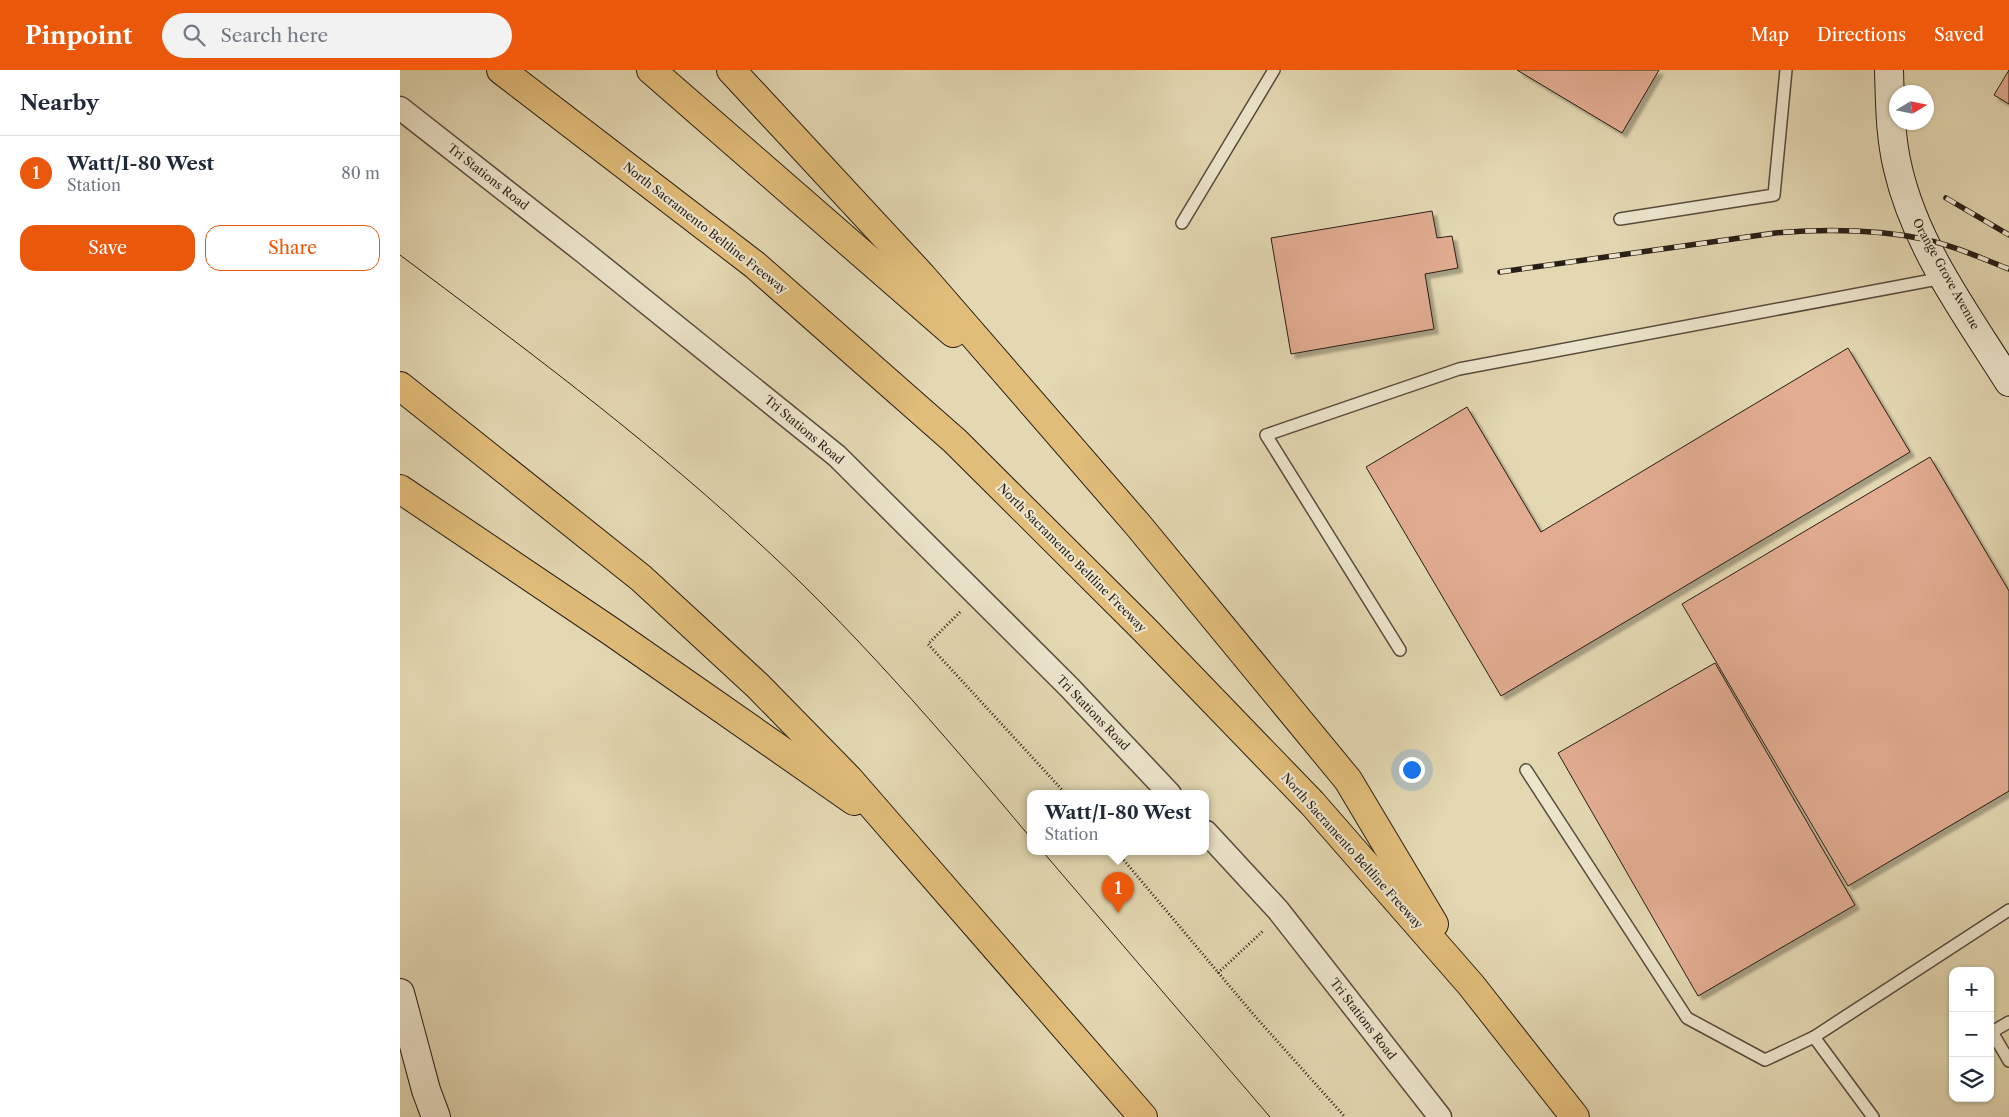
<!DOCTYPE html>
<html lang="en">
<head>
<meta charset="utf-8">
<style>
  :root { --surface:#fff; --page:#f2f2f3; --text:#1f2937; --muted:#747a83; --line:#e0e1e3; --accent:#ea580c }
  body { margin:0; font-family:"Libre Caslon Text",serif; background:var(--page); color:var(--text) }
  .controls { position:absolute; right:15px; bottom:15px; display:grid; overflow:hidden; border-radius:10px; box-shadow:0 1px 4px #0004 }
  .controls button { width:45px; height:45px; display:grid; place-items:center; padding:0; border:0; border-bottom:1px solid var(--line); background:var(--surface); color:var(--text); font:25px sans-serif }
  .compass { position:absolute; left:1489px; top:15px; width:45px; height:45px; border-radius:50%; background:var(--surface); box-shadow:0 1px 4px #0004; rotate:80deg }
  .you { position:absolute; left:1011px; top:699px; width:18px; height:18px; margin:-12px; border:4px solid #fff; border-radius:50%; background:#1a73e8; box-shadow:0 0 0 8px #1a73e833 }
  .badge { display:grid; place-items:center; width:32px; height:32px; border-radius:50%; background:var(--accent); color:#fff; font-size:16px; font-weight:700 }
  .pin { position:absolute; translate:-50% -41px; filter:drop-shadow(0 1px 2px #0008) }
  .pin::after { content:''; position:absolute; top:26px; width:18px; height:15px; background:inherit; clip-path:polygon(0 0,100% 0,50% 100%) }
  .popup { position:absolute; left:627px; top:720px; width:182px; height:65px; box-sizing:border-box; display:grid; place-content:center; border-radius:10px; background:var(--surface); filter:drop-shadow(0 1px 4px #0005); font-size:16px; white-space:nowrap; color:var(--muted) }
  .popup b { font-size:19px; color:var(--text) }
  .popup::after { content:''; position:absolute; left:50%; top:100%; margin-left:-10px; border:10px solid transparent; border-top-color:var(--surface) }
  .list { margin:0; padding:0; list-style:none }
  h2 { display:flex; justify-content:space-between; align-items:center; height:65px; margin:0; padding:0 20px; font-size:21px }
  h2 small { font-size:16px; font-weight:400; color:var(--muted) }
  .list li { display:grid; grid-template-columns:32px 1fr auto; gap:15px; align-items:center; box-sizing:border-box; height:75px; padding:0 20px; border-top:1px solid var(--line) }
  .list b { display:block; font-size:19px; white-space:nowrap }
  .list p { margin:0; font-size:16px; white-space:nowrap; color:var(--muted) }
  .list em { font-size:16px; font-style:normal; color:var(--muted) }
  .actions { display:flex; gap:10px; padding:15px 20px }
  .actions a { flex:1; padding:11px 0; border:1px solid var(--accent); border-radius:15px; text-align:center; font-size:18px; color:var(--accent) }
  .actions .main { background:var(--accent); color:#fff }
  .icon { flex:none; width:28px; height:28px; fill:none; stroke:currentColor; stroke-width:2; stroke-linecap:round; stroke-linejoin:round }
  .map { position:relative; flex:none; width:1609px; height:1047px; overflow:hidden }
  header { display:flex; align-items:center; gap:30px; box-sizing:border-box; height:70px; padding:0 25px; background:var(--accent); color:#fff }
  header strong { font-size:24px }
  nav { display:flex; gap:28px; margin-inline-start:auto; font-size:18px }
  .search { width:350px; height:45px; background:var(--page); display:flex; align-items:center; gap:12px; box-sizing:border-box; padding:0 18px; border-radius:28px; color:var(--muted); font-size:19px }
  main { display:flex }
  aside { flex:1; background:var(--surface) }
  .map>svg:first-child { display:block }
  .building { fill:#e1ac90; stroke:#291e16; filter:url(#shadow) }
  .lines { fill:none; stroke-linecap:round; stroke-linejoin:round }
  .lane-casing { stroke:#584c3d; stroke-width:14 }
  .street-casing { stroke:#584c3d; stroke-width:25 }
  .secondary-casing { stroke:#291e16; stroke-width:30 }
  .highway-casing { stroke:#291e16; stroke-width:30 }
  .path { stroke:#291e16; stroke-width:3; stroke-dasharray:1 2.5; stroke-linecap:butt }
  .lane { stroke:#ede6cd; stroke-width:11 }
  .street { stroke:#ede6cd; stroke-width:22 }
  .secondary { stroke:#ede6cd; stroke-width:28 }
  .highway { stroke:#e2bc79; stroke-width:28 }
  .tram { stroke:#291e16; stroke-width:1 }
  .rail-casing { stroke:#291e16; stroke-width:5.5 }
  .rail { stroke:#ede6cd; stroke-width:4; stroke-dasharray:11; stroke-linecap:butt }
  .labels { text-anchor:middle; stroke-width:4.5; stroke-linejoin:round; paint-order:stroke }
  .street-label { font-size:12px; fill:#291e16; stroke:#ede6cd }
</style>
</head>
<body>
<header>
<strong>Pinpoint</strong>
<div class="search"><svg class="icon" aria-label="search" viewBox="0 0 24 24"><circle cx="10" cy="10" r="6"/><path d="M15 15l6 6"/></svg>Search here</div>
<nav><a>Map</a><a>Directions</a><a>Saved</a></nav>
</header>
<main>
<aside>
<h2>Nearby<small></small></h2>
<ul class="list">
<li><span class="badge">1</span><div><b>Watt/I-80 West</b><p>Station</p></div><em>80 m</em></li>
</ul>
<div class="actions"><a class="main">Save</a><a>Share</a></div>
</aside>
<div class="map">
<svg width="1609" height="1047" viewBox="0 0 1609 1047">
  <defs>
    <filter id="shadow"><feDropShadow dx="4.5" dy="4.5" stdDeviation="1" flood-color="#0004"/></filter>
  </defs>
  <rect width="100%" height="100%" fill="#e3d8b2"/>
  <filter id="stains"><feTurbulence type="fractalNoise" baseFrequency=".004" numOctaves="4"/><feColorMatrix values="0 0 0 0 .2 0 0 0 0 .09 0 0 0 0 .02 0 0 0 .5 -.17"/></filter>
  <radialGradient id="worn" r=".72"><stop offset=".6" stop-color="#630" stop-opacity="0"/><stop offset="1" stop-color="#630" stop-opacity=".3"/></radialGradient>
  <g class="building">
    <polygon points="1117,0 1259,0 1222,63"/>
    <polygon points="1609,0 1609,34 1594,25"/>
    <polygon points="1032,141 1037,168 1052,166 1058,198 1025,204 1034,259 891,284 871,168"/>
    <polygon points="1448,278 1510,382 1101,626 966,397 1067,337 1141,462"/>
    <polygon points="1530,387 1609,521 1609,721 1448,816 1282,534"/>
    <polygon points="1315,593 1455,835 1298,926 1158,683"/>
  </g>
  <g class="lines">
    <defs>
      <g id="lane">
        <polyline points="1220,149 1374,125 1386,0"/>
        <polyline points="782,153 874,0"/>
        <polyline points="1000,580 866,365 1059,299 1543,208"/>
        <polyline points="1126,700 1287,948 1365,990 1414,967 1609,840"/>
        <polyline points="1609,952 1592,962 1609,991"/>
        <polyline points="1414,967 1473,1047"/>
      </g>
      <g id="street">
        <polyline points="0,38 185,183 437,386 669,617 770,724"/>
        <polyline points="806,762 878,840 1040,1047"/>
      </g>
      <g id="secondary">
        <path d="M 1489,0 C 1490,34 1490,66 1498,99 C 1516,177 1567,245 1609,312"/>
        <polyline points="0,923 26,1020 36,1047"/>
      </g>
      <g id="highway">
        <polyline points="101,0 355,195 555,371 744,559 912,733 1071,915 1175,1047"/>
        <polyline points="251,0 553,263"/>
        <polyline points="331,0 522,206 738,455 948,710 1034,854"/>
        <polyline points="0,316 241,508 358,616 449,709 743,1047"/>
        <polyline points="0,419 212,562 454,731"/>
      </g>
    </defs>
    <use href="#lane" class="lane-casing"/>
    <use href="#street" class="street-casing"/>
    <use href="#secondary" class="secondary-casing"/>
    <use href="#highway" class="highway-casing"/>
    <g class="path">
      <polyline points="560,542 528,574 666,724"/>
      <polyline points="717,782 853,944 945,1047"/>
      <polyline points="818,903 864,860"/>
    </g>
    <use href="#lane" class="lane"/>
    <use href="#street" class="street"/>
    <use href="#secondary" class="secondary"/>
    <use href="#highway" class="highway"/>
    <g class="tram">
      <path d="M 0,185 C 119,274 238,362 348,463 C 451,556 541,661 630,767"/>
      <polyline points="643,782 870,1047"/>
    </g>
    <defs>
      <g id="rail">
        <polyline points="1546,128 1609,165"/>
        <path d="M 1100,202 L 1375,163 C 1424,159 1474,159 1523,169 C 1552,175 1581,188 1609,199"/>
      </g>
    </defs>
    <use href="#rail" class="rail-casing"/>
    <use href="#rail" class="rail"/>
  </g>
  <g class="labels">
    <g class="street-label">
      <text transform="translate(88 107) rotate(38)" y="4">Tri Stations Road</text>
      <text transform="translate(305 158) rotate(38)" y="4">North Sacramento Beltline Freeway</text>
      <text transform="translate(1546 204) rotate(61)" y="4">Orange Grove Avenue</text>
      <text transform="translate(404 360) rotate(40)" y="4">Tri Stations Road</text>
      <text transform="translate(672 488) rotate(45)" y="4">North Sacramento Beltline Freeway</text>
      <text transform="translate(693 643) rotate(46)" y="4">Tri Stations Road</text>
      <text transform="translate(952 781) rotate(48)" y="4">North Sacramento Beltline Freeway</text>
      <text transform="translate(963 949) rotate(52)" y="4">Tri Stations Road</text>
    </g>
  </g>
  <rect width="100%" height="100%" filter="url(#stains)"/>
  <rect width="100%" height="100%" fill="url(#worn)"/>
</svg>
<div class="controls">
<button>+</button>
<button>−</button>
<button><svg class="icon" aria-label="layers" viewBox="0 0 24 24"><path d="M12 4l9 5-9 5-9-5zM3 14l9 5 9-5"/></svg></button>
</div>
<svg class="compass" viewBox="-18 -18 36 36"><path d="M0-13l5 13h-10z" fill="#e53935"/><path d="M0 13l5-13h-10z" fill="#747a83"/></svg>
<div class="you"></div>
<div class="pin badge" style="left:718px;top:843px">1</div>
<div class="popup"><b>Watt/I-80 West</b>Station</div>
</div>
</main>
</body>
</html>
